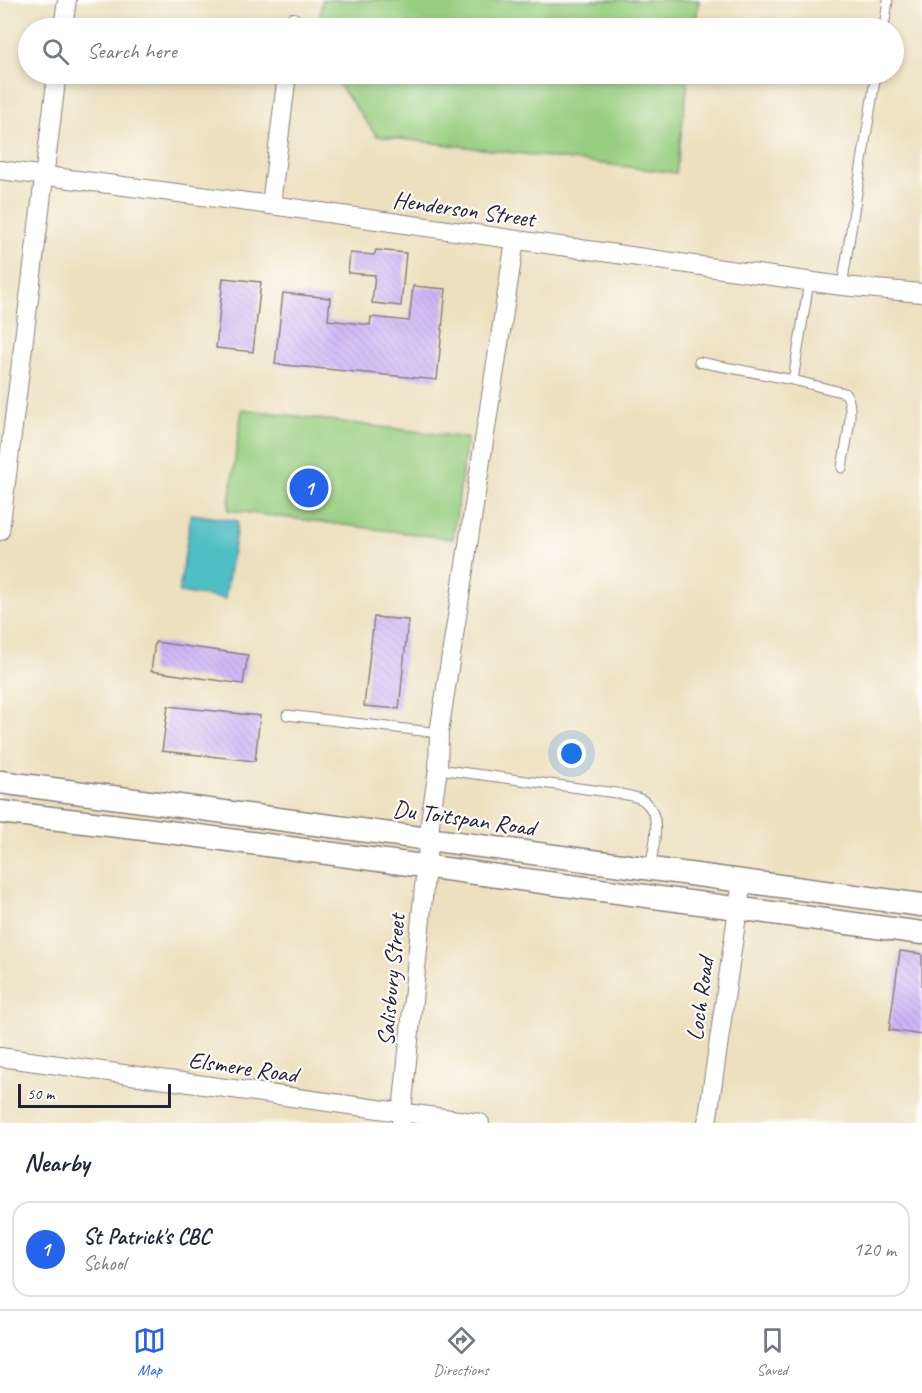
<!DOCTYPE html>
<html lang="en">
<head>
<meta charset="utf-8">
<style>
  :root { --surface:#fff; --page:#f2f2f3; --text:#1f2937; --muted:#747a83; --line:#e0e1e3; --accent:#2563eb }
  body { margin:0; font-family:Caveat,sans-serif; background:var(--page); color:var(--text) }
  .scale { position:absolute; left:18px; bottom:15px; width:153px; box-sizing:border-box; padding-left:6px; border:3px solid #22223b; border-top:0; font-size:16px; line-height:21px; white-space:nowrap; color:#22223b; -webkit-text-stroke:4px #fdfcf7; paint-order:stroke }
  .you { position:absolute; left:572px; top:754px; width:21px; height:21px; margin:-15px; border:4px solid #fff; border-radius:50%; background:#1a73e8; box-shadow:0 0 0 9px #1a73e833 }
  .badge { display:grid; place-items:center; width:39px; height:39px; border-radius:50%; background:var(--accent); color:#fff; font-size:20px; font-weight:700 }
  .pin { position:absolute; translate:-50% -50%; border:3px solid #fff; box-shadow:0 2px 6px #0006 }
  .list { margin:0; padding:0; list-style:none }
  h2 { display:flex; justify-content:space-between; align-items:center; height:78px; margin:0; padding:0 24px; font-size:26px }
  h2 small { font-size:20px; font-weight:400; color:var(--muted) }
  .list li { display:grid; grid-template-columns:39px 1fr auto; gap:18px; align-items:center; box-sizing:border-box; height:96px; margin:0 12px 12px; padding:0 12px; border:2px solid var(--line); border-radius:18px }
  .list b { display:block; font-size:22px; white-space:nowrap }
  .list p { margin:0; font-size:20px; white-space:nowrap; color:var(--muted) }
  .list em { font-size:20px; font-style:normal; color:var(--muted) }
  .icon { flex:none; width:33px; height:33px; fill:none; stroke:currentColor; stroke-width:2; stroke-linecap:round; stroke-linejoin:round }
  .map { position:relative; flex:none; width:922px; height:1123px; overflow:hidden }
  .search { position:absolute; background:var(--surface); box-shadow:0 3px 9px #0003; left:18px; right:18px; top:18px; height:66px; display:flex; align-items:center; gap:15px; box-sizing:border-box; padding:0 21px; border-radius:33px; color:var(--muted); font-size:22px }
  .sheet { height:186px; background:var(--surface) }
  nav { display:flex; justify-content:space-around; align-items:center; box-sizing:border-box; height:84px; border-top:2px solid var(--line); background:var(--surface); font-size:16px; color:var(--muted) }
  nav a { display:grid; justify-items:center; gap:3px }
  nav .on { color:var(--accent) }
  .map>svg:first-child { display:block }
  .pitch { fill:#98ce80; stroke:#5d785e; stroke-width:1.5 }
  .water { fill:#50bec5; stroke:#397080; stroke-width:1.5 }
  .building { fill:url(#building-back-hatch) }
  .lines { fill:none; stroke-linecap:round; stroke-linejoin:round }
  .service-casing { stroke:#88817d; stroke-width:11 }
  .minor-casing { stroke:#88817d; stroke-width:20 }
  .tertiary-casing { stroke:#88817d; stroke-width:25 }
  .service { stroke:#fff; stroke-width:9 }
  .minor { stroke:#fff; stroke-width:18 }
  .tertiary { stroke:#fff; stroke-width:22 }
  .labels { text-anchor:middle; stroke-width:4.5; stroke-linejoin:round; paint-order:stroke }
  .street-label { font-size:24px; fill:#22223b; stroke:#fdfcf7 }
</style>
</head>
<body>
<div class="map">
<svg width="922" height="1123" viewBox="0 0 922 1123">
  <defs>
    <pattern id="building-back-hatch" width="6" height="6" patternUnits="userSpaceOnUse" patternTransform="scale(1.5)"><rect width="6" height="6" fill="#cdb3f6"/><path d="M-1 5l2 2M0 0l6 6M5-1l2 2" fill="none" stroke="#b09ad4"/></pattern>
  </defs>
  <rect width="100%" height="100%" fill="#fdfcf7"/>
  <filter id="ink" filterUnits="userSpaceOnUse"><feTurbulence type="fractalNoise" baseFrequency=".0167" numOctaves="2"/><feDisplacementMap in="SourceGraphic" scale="12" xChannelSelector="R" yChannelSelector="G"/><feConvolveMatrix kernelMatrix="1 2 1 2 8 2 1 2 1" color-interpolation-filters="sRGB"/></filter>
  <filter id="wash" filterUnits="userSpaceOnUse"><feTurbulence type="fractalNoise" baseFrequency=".008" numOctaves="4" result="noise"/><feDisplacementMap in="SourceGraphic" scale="24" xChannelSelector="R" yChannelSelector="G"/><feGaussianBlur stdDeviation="1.35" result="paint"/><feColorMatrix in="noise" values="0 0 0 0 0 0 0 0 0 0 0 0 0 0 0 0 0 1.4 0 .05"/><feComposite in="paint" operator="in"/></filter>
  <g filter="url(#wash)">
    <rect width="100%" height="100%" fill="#ede0bf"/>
    <g class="pitch">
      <polygon points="322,0 699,0 695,28 319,28"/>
      <polygon points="331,74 689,74 676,173 377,136"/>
      <polygon points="242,409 467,438 453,539 228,510"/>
    </g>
    <polygon class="water" points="191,514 238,521 225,599 179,592"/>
    <g id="blocks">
      <g class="building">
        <polygon points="376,250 406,253 401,306 372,303 375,275 348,273 350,253 374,255"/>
        <polygon points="223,278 261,282 253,352 216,348"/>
        <polygon points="413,286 446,289 437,380 275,364 283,293 330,298 328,320 370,325 371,317 409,321"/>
        <polygon points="374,617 408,620 399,709 364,706"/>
        <polygon points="155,642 248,655 243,684 151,671"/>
        <polygon points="168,706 260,716 255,761 162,751"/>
        <polygon points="900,951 922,954 922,1035 889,1030"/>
      </g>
    </g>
  </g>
  <g filter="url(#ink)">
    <use href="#blocks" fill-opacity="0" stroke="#88817d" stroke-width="1.5"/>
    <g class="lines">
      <defs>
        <g id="service">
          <polyline points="884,28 888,0"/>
          <polyline points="842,286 876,74"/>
          <polyline points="699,362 793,380 809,282"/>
          <path d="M 793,380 L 845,393 C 857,405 844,451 842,468"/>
          <polyline points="287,715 439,733"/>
          <path d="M 438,769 L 616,793 C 625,795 638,796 644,801 C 664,817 653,847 650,869"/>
        </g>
        <g id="minor">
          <polyline points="63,28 67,0"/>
          <polyline points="292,28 293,22"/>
          <polyline points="0,170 271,205 842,286 922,293"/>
          <polyline points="271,205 287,74"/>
          <polyline points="0,531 57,74"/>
          <polyline points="0,1057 480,1123"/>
          <polyline points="401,1123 431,815 438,769 439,733 515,240"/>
          <polyline points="707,1123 742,881"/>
        </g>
        <g id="tertiary">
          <polyline points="0,782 922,905"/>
          <polyline points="0,812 169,832 922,933"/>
        </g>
      </defs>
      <use href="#service" class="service-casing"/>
      <use href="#minor" class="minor-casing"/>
      <use href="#tertiary" class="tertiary-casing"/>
      <use href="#service" class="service"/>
      <use href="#minor" class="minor"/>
      <use href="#tertiary" class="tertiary"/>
    </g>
  </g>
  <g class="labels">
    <g class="street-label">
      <text transform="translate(464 209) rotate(8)" y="8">Henderson Street</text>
      <text transform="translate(464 818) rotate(8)" y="8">Du Toitspan Road</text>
      <text transform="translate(391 980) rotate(-85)" y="8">Salisbury Street</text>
      <text transform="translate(700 999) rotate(-82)" y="8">Loch Road</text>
      <text transform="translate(243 1067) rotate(8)" y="8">Elsmere Road</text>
    </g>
  </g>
</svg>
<div class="scale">50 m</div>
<div class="you"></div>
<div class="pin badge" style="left:309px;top:488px">1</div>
<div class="search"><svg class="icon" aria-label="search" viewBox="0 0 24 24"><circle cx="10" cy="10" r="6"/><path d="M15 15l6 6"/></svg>Search here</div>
</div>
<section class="sheet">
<h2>Nearby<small></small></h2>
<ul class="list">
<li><span class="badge">1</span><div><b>St Patrick's CBC</b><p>School</p></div><em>120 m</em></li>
</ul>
</section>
<nav>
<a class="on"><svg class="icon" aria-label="map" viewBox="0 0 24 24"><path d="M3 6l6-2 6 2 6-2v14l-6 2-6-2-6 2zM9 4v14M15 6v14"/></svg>Map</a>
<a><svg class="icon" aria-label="directions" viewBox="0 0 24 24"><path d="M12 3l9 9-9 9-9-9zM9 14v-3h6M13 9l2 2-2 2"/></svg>Directions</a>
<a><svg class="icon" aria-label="saved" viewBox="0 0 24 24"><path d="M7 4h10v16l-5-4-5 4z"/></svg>Saved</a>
</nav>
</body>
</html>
